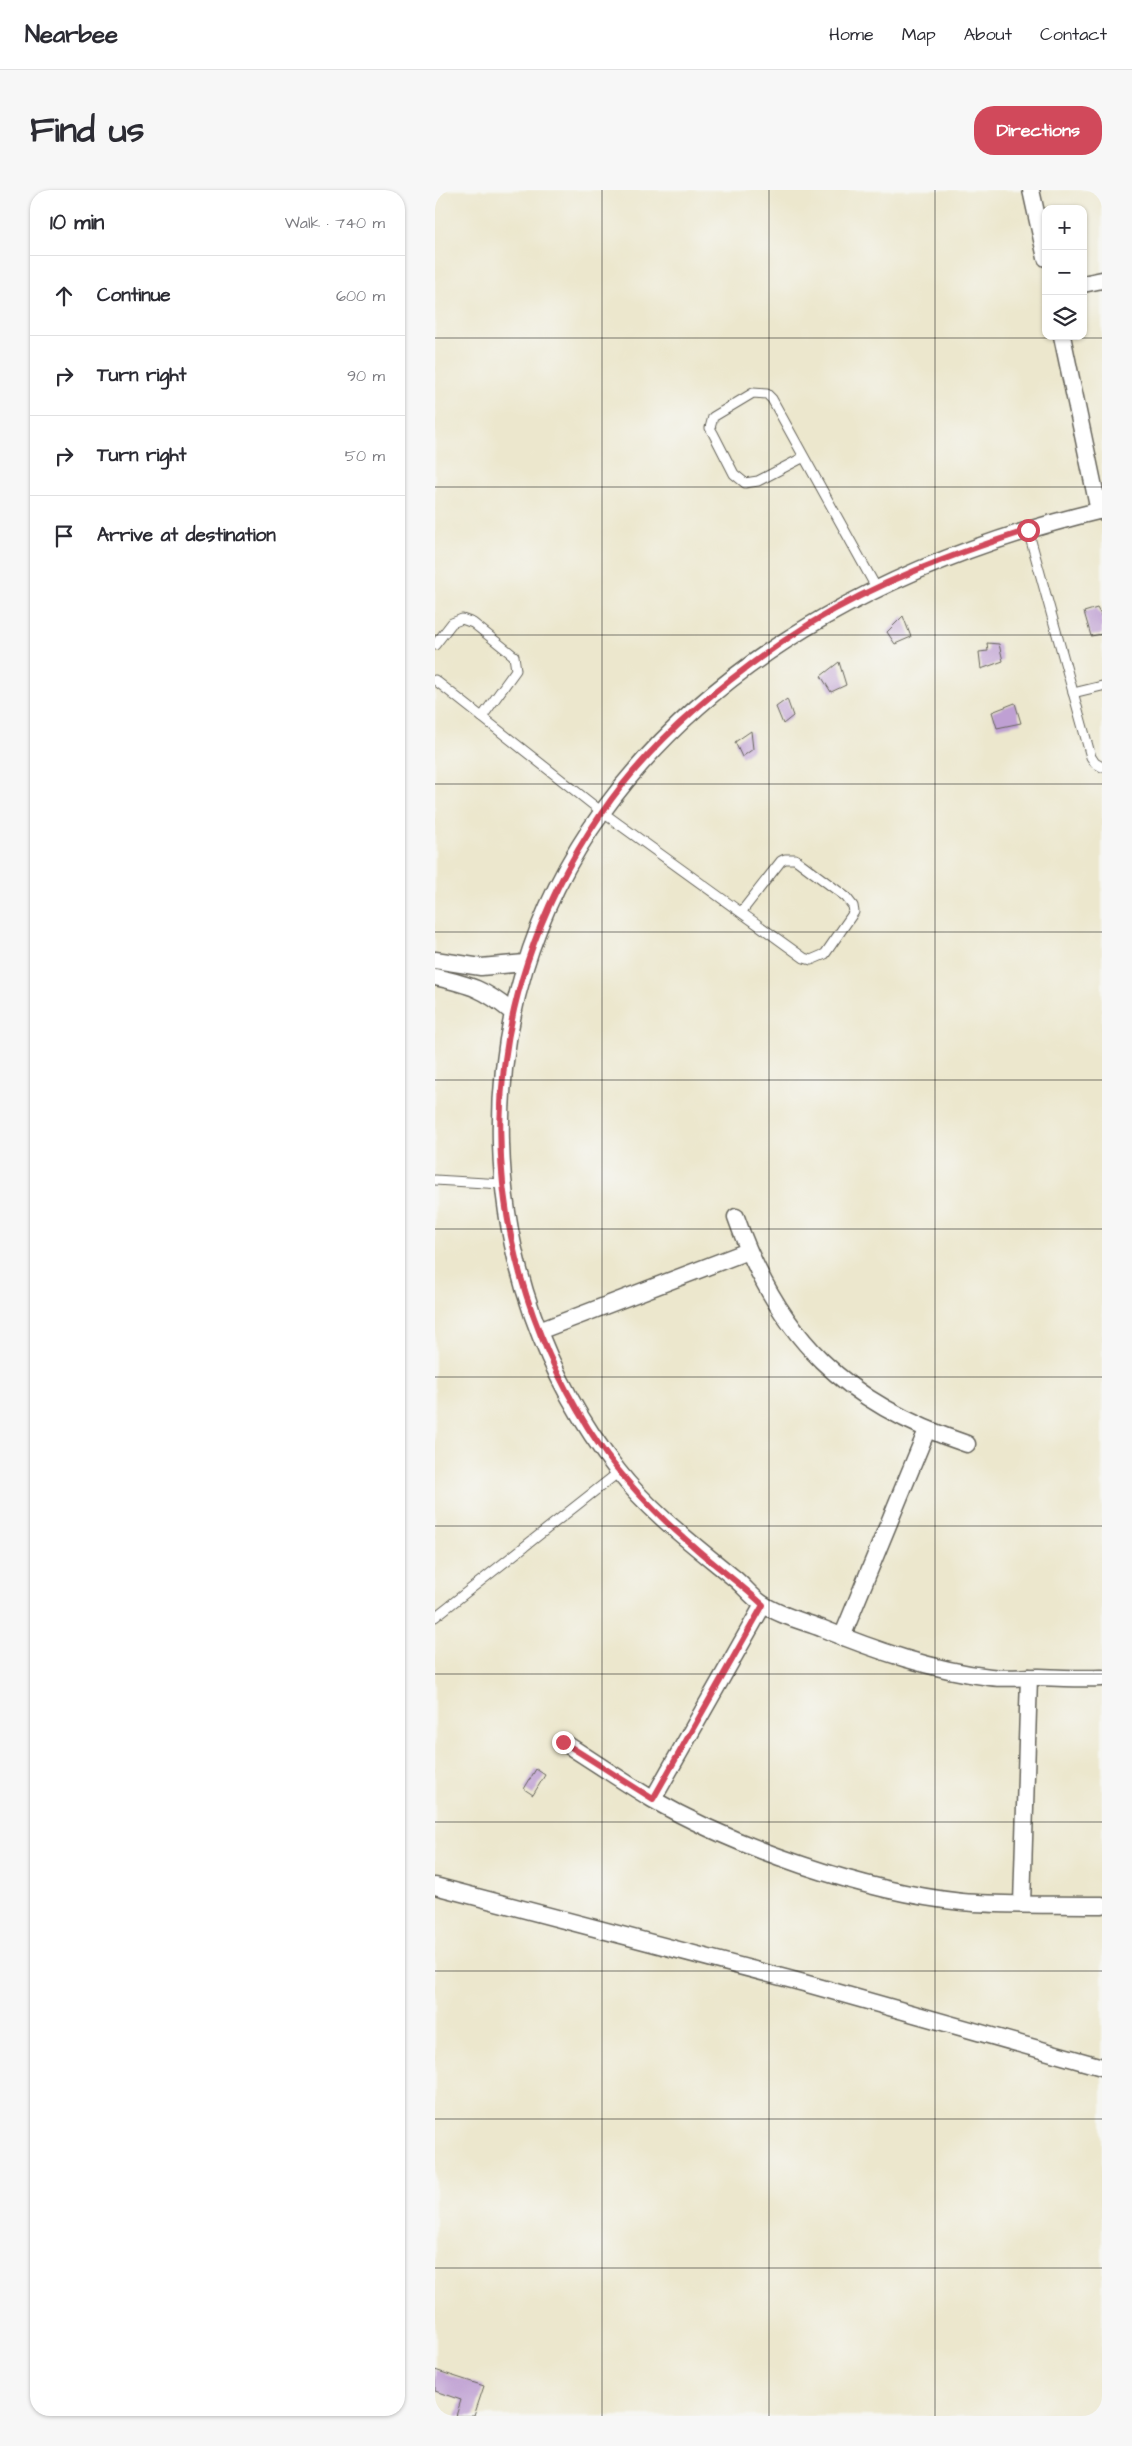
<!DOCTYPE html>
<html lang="en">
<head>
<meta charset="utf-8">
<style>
  :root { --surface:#fff; --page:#f7f7f7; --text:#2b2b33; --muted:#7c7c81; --line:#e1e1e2; --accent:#d1495b }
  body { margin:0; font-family:"Architects Daughter",sans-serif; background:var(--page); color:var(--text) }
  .controls { position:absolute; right:15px; top:15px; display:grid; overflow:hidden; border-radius:10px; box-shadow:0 1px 4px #0004 }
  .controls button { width:45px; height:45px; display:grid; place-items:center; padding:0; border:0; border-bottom:1px solid var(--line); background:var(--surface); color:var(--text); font:25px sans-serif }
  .stop { position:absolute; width:15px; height:15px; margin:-11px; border:4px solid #d1495b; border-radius:50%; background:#fff }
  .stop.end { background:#d1495b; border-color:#fff; box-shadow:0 1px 5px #0008 }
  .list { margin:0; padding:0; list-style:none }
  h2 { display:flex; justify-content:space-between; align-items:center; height:65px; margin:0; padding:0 20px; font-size:21px }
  h2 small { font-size:16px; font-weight:400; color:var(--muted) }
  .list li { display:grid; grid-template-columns:32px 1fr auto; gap:15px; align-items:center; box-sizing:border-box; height:80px; padding:0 20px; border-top:1px solid var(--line) }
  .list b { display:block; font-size:19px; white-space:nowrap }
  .list em { font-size:16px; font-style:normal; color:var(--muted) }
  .icon { flex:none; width:28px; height:28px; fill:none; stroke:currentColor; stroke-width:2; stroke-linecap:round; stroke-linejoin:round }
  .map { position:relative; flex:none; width:667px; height:2226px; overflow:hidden; border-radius:20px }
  header { display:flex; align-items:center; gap:30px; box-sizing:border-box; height:70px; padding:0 25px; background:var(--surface); border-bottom:1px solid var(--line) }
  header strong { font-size:24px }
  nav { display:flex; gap:28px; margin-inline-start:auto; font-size:18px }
  .intro { display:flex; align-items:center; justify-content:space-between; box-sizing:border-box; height:120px; padding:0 30px }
  h1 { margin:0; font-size:35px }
  .button { padding:12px 22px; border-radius:20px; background:var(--accent); color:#fff; font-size:18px; font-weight:700 }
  main { display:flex; gap:30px; padding:0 30px }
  aside { flex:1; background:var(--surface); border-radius:20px; box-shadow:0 1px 4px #0004 }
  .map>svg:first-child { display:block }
  .building { fill:#bfa0d3 }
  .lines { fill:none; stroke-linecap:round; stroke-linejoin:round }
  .lane-casing { stroke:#65635a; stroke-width:11 }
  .street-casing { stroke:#65635a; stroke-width:19 }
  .lane { stroke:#fff; stroke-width:9 }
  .street { stroke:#fff; stroke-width:16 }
  .route { stroke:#d1495b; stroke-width:6 }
  .grid { fill:none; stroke:#1c1c1c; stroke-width:1; stroke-opacity:0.55 }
</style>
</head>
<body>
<header>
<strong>Nearbee</strong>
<nav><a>Home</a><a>Map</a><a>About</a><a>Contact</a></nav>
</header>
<div class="intro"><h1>Find us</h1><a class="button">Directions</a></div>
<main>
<aside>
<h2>10 min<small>Walk · 740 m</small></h2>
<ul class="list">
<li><svg class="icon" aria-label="ahead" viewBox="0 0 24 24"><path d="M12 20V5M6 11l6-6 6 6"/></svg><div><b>Continue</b></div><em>600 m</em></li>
<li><svg class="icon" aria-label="right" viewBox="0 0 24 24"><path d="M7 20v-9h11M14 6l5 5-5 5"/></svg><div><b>Turn right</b></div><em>90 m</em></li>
<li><svg class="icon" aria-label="right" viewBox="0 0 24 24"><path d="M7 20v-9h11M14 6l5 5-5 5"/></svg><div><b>Turn right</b></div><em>50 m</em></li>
<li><svg class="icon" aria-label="arrive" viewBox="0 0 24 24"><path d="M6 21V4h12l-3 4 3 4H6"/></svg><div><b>Arrive at destination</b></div></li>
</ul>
</aside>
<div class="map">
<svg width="667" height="2226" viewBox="0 0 667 2226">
  <rect width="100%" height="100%" fill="#f6f6f2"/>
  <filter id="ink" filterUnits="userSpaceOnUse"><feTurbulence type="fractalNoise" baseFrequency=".02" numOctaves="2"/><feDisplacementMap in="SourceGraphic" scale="10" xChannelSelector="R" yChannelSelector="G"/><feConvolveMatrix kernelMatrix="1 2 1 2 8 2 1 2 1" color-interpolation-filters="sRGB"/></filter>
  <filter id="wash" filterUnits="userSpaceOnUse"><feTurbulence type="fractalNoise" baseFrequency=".0096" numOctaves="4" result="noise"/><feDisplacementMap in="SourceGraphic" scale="20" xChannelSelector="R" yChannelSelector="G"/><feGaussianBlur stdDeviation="1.12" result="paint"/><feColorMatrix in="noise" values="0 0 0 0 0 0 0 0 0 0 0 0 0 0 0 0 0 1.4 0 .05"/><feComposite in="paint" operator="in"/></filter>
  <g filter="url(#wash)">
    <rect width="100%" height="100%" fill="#ece7cd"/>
    <g id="blocks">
      <g class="building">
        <polygon points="662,418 667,427 667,444 656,446 649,422"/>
        <polygon points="468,426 476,447 460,454 452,442"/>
        <polygon points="552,453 564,454 568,471 546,479 544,462 553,461"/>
        <polygon points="404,472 411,495 396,502 386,486"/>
        <polygon points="352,509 358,526 348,534 341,517"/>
        <polygon points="580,513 586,533 562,538 557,522"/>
        <polygon points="316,541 318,559 307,567 300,552"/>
        <polygon points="101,1579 110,1585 98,1605 89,1599"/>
        <polygon points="0,2180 49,2196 39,2226 21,2226 26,2210 0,2201"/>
      </g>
    </g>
  </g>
  <g filter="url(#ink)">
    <use href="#blocks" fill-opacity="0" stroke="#65635a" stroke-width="1"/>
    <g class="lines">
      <defs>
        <g id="lane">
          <polyline points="369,267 323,291 310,293 299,284 278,243 275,238 278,227 318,203 332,204 337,209 442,399"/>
          <polyline points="593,340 656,567 660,573 667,577"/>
          <polyline points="0,455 17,433 27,429 38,433 79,466 81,480 47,527"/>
          <polyline points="0,490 167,622 369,768 376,770 390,764 419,722 418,716 411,707 360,669 350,669 346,671 307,721"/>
          <polyline points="638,503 667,496"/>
          <polyline points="0,990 67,994"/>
          <polyline points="0,1427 184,1282"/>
        </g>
        <g id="street">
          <polyline points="596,0 611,68"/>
          <polyline points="648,94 667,90"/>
          <polyline points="627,146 664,321"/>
          <path d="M 667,320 C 475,366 286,458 168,621 C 25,818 34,1090 183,1281 C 216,1323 258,1354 299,1388 C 308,1395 316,1406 326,1413 C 343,1425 367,1431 386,1438 C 440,1460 497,1480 555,1487 C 571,1489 587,1487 602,1487 C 624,1488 645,1489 667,1488"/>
          <polyline points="0,770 46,777 90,773"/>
          <path d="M 0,787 C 36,795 49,799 77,822"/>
          <path d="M 301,1027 C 343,1148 411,1214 532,1254"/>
          <polyline points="104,1141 313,1061"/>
          <polyline points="407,1447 492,1240"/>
          <path d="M 128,1552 C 158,1571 187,1591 217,1609 C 302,1658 430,1702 527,1712 C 573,1716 621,1714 667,1715"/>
          <polyline points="218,1609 328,1415"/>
          <polyline points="0,1696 369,1793 667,1877"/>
          <polyline points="587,1714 594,1487"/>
        </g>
      </defs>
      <use href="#lane" class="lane-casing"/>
      <use href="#street" class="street-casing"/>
      <use href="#lane" class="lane"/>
      <use href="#street" class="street"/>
    </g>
  </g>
  <g class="lines" filter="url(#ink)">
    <path class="route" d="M 128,1552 L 218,1609 L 328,1415 C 305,1393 280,1376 257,1355 C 217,1321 181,1282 153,1238 C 32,1043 36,814 166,624 C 218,547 298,483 376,433 C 443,392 518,364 593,340"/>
  </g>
  <path class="grid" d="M 167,0 L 167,2226M 334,0 L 334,2226M 500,0 L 500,2226M 0,148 L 667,148M 0,297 L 667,297M 0,445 L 667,445M 0,594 L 667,594M 0,742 L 667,742M 0,890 L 667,890M 0,1039 L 667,1039M 0,1187 L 667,1187M 0,1336 L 667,1336M 0,1484 L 667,1484M 0,1632 L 667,1632M 0,1781 L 667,1781M 0,1929 L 667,1929M 0,2078 L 667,2078"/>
</svg>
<div class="controls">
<button>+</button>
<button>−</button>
<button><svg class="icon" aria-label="layers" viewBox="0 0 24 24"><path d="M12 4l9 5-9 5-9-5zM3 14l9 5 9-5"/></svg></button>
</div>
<div class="stop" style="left:593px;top:340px"></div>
<div class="stop end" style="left:128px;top:1552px"></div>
</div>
</main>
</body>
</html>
